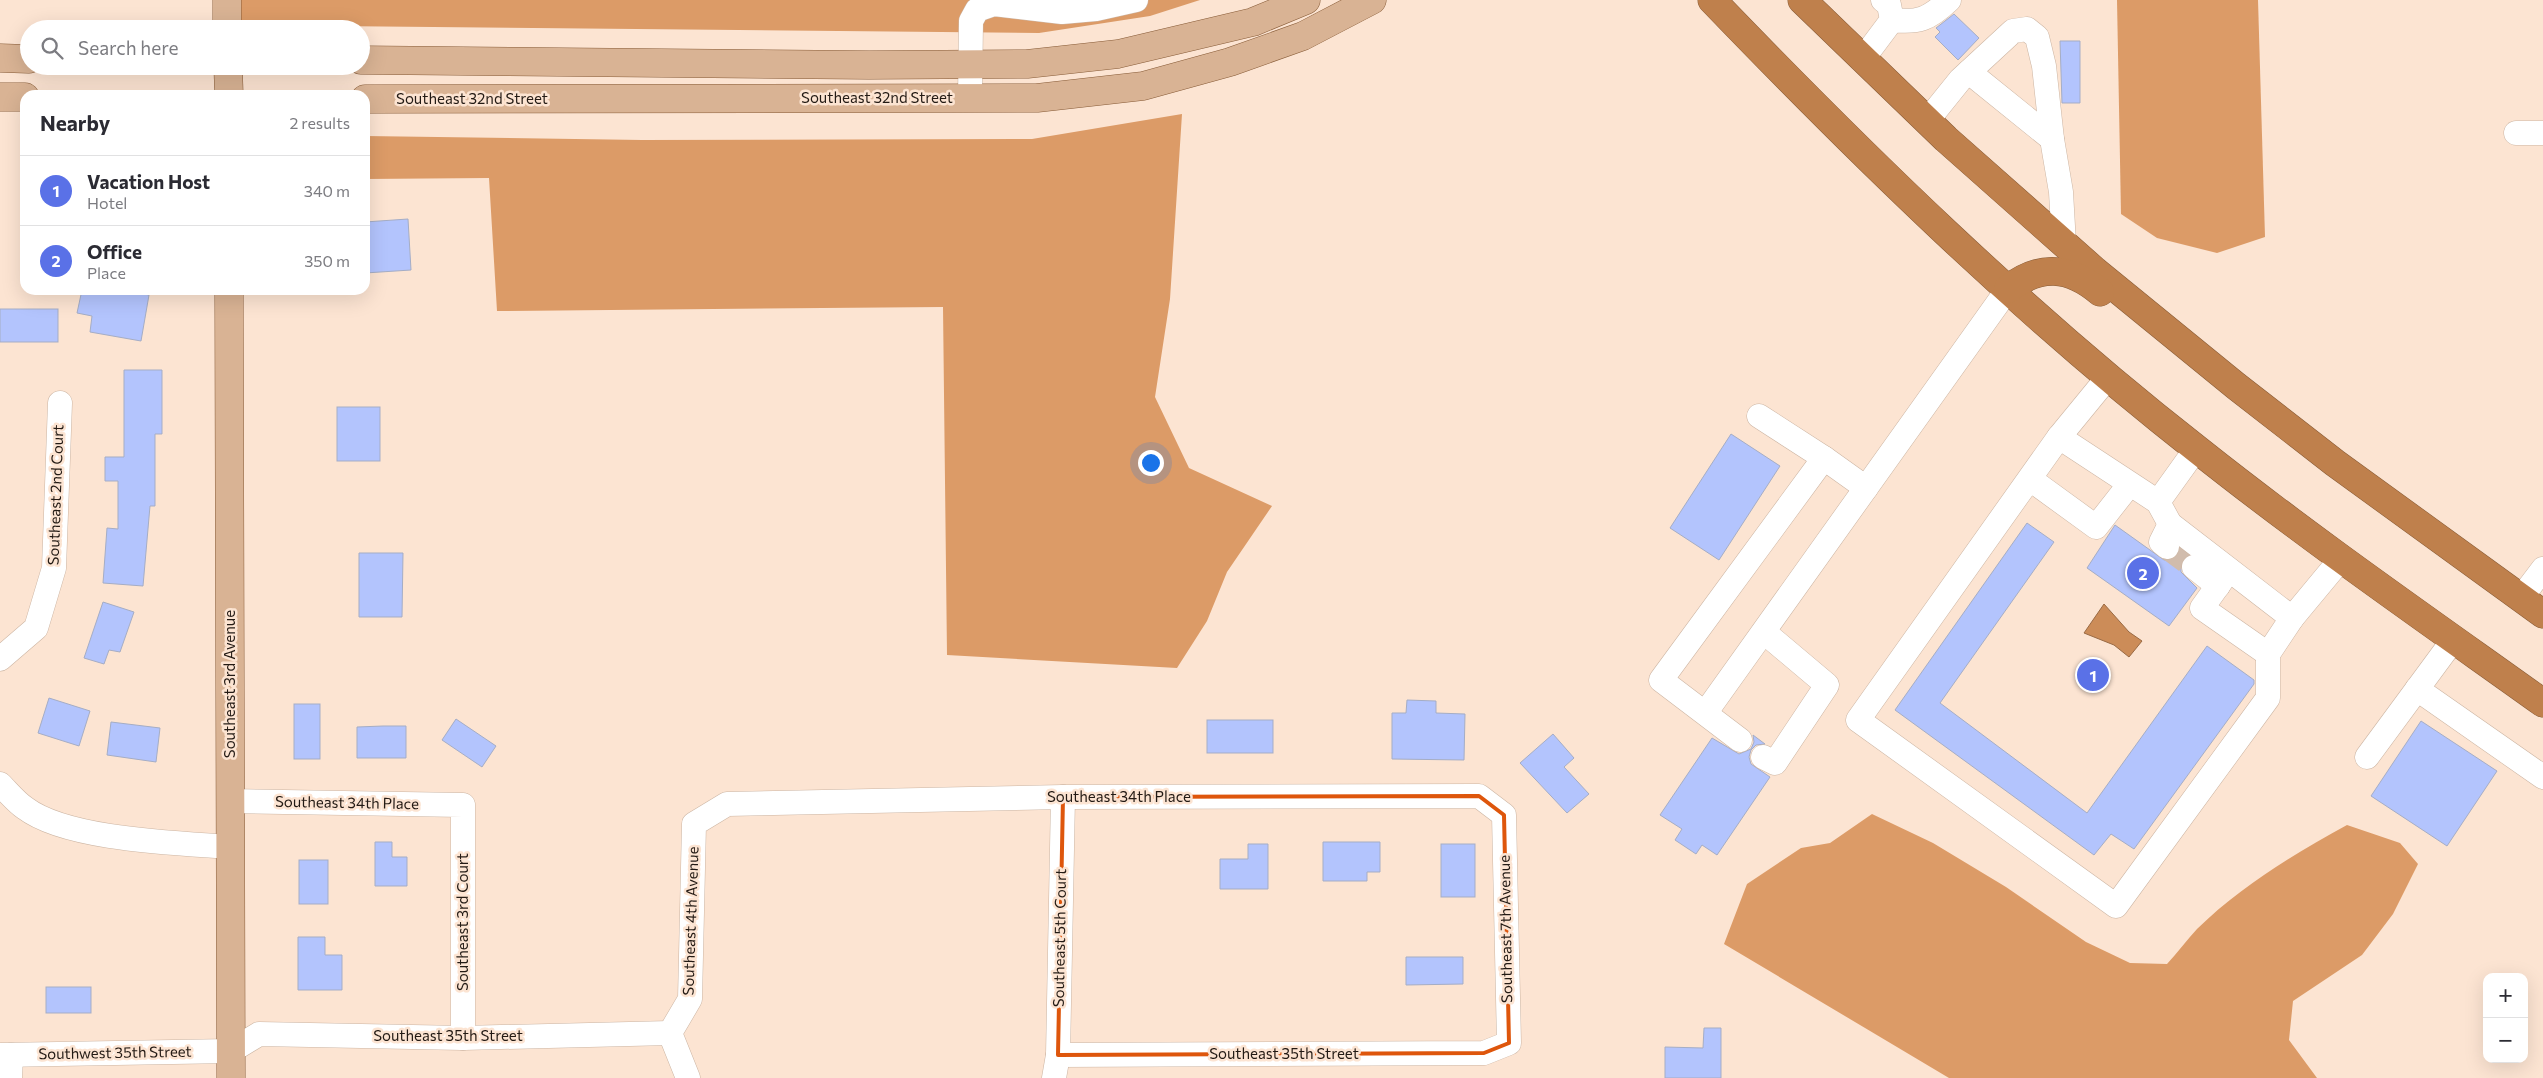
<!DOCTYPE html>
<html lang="en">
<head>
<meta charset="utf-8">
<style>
  :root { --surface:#fff; --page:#f2f2f3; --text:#2b2b33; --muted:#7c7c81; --line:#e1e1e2; --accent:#5a71e7 }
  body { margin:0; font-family:Commissioner,sans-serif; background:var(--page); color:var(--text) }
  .controls { position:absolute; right:15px; bottom:15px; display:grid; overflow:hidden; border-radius:10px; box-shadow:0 5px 20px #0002 }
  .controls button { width:45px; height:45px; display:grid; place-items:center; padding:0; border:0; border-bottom:1px solid var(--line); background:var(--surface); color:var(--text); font:25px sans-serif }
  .you { position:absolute; left:1150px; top:462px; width:18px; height:18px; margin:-12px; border:4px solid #fff; border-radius:50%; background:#1a73e8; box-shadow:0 0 0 8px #1a73e833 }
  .badge { display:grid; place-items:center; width:32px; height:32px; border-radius:50%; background:var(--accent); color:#fff; font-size:16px; font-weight:700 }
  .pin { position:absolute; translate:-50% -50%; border:2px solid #fff; box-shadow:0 1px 5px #0006 }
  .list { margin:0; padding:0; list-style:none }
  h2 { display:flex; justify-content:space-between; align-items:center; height:65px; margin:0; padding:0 20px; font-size:21px }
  h2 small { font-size:16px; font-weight:400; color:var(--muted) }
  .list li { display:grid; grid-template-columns:32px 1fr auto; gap:15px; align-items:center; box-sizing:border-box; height:70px; padding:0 20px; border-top:1px solid var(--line) }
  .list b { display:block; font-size:19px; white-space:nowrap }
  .list p { margin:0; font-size:16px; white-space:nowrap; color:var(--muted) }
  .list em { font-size:16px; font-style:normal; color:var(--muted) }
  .icon { flex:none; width:28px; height:28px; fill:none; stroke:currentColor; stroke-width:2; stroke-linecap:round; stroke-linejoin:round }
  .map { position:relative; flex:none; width:2543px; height:1078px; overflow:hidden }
  .search { position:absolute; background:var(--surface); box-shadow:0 5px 20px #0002; left:20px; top:20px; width:350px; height:55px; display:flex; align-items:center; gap:12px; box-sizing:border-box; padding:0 18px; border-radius:28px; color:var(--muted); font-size:19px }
  .panel { position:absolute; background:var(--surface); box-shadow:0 5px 20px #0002; left:20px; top:90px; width:350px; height:205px; border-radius:15px }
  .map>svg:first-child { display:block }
  .forest { fill:#dc9b67 }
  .water { fill:#cc8c58; stroke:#996a44 }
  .building { fill:#b3c4fd; stroke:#a5adc5 }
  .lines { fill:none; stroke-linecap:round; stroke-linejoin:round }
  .minor-tunnel { stroke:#d1bcac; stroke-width:24; stroke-dasharray:24 12; stroke-linecap:butt }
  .minor-casing { stroke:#ccb5a3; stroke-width:25 }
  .major-casing { stroke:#885c38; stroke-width:29 }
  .highway-casing { stroke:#885c38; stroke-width:29 }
  .minor { stroke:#fff; stroke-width:24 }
  .major { stroke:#d9b394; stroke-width:28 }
  .highway { stroke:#bf804c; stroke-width:28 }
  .marked { fill:none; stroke:#de560c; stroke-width:4; stroke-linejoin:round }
  .labels { text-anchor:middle; stroke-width:5; stroke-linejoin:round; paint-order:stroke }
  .street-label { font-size:15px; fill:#231a14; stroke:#fce4d2 }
</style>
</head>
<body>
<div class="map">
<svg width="2543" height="1078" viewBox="0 0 2543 1078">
  <rect width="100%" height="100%" fill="#fce4d2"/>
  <g class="forest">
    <polygon points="237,0 1054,0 1063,7 1068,0 1200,0 1150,16 1039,33 238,25"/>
    <polygon points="2117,0 2258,0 2265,237 2217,253 2157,238 2121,214"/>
    <polygon points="1182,114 1170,299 1155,397 1189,468 1272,506 1227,572 1207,621 1177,668 947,655 943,307 497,311 489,178 365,179 365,136 642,140 1032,139"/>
    <path d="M 1872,814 L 1933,843 L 2006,887 L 2086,942 L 2130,963 L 2167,964 C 2177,953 2187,940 2197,929 C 2241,886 2294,854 2347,825 L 2400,843 L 2418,864 L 2393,914 L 2362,955 L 2293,1001 L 2289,1040 L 2317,1078 L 1949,1078 L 1724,944 L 1747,884 L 1801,848 L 1830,843 Z"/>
  </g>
  <polygon class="water" points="2104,604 2129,632 2142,641 2129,657 2114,645 2084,633"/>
  <g class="building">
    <polygon points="1954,14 1979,38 1958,60 1935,37 1940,32 1936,28"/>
    <polygon points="2060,41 2080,41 2080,103 2062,103"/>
    <polygon points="408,219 411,270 365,273 365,222"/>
    <polygon points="82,290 123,290 149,295 141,341 90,332 92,316 77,313"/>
    <rect x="0" y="309" width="58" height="33"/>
    <polygon points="124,370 162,370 162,434 155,434 155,506 150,506 143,586 103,583 107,528 118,529 118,481 105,481 105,457 124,457"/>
    <rect x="337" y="407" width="43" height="54"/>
    <polygon points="1731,434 1780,466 1719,560 1670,528"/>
    <polygon points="2027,523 2054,542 1940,703 2087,813 2207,646 2254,680 2254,684 2134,849 2111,834 2094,855 1895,710"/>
    <polygon points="2115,525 2164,560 2172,560 2180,550 2187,555 2181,565 2181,572 2197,588 2169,626 2087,568"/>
    <polygon points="359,553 403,553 402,617 359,617"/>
    <polygon points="103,602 134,612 120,652 109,650 104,664 84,658"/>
    <polygon points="49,698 90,711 79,746 38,733"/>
    <polygon points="1407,700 1436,701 1436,713 1465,714 1464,760 1392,759 1392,713 1406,713"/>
    <rect x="294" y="704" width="26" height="55"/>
    <polygon points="456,719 496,746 482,767 442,740"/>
    <rect x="1207" y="720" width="66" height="33"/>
    <polygon points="2421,721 2497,771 2447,846 2371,796"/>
    <polygon points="111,722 160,728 156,762 107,755"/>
    <polygon points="383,726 406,726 406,758 357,758 357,727"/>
    <polygon points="1553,734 1574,758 1564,767 1589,794 1567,813 1520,763"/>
    <polygon points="1753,735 1765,744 1756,745 1751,750 1749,757 1751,764 1770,777 1717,855 1702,845 1696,854 1675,840 1682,829 1660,815 1712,738 1739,754 1751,749 1754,742"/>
    <polygon points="375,842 392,842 392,857 407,857 407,886 375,886"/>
    <polygon points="1323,842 1380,842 1380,872 1367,872 1367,881 1323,881"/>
    <polygon points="1248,844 1268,844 1268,889 1220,889 1220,859 1248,859"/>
    <rect x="1441" y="844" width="34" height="53"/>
    <rect x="299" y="860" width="29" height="44"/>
    <polygon points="298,937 325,937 325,955 342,955 342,990 298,990"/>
    <polygon points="1406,957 1463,957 1463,984 1406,985"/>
    <rect x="46" y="987" width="45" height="26"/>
    <polygon points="1704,1028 1721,1028 1721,1078 1665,1078 1665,1047 1703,1048"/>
  </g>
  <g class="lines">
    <polyline class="minor-tunnel" points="2167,547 2194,567"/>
    <defs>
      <g id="minor">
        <path d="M 1892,20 C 1919,23 1929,19 1949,0"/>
        <polyline points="1862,60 1892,20 1889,5 1883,0"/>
        <polyline points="1969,72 2052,139"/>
        <polyline points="970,98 971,21 977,10 994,4 1062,12 1096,9 1136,0"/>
        <polyline points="1927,121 1960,80 2013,31 2027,29 2037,37 2044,66 2052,139 2061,192 2064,244"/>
        <polyline points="2516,133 2543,133"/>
        <polyline points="1759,416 1824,458"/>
        <polyline points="2059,437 2109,376"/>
        <polyline points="2030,479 2096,527 2129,485"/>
        <polyline points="2158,502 2170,524 2292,618 2268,654 2268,698 2116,906 1858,720 2059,437 2158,502 2196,449"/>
        <polyline points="2167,547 2161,542 2170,524"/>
        <polyline points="2194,567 2218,586"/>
        <polyline points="2229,570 2202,608 2268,654"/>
        <polyline points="2521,598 2543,569"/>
        <polyline points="2292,618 2341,559"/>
        <polyline points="0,659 36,628 54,568 60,403"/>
        <polyline points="2417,689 2543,777"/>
        <polyline points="1706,712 2008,289"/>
        <polyline points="1740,740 1661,680 1824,458 1866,488"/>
        <polyline points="1763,757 1775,763 1827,685 1764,632"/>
        <polyline points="2367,757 2454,639"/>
        <path d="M 0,784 C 8,792 16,802 25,808 C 67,840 178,843 231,847"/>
        <polyline points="230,801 463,805 463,1038"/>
        <polyline points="0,1055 231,1051 259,1034 463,1038 670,1033"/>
        <polyline points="10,1078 11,1055"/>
        <polyline points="688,1078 670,1033 690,999 694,824 727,804 1063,797 1479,796 1504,815 1509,1043 1484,1053 1058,1055"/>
        <polyline points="1054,1078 1058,1055 1063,797"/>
      </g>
      <g id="major">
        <polyline points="227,0 227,29"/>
        <polyline points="0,58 29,59"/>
        <polyline points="361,60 869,65 1027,64 1118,54 1253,22 1306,0"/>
        <polyline points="228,66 229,95"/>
        <polyline points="0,97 25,97"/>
        <polyline points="365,99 1037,98 1143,86 1230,62 1303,36 1372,0"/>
        <polyline points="229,290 231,1078"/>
      </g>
      <g id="highway">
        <path d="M 1712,0 C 1865,159 2024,314 2198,450 C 2310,539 2427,620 2543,703"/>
        <polyline points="1802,0 1946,139 2095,271 2236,386 2335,463 2543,614"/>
        <path d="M 2008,289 C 2040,264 2069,266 2100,292"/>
      </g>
    </defs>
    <use href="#minor" class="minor-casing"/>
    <use href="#major" class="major-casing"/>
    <use href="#highway" class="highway-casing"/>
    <use href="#minor" class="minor"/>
    <use href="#major" class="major"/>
    <use href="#highway" class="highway"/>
  </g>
  <path class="marked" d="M 1479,796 L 1504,815 L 1509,1043 L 1484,1053 L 1058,1055 L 1063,797 Z"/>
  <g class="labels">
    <g class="street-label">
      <text x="877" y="103">Southeast 32nd Street</text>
      <text x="472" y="104">Southeast 32nd Street</text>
      <text transform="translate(56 495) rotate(-88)" y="5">Southeast 2nd Court</text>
      <text transform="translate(230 684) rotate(-90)" y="5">Southeast 3rd Avenue</text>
      <text x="1119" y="802">Southeast 34th Place</text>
      <text transform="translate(347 803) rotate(1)" y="5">Southeast 34th Place</text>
      <text transform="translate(691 921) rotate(-88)" y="5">Southeast 4th Avenue</text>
      <text transform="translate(463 922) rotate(-90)" y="5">Southeast 3rd Court</text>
      <text transform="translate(1506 929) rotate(-91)" y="5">Southeast 7th Avenue</text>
      <text transform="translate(1060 938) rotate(-89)" y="5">Southeast 5th Court</text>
      <text x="448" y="1041">Southeast 35th Street</text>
      <text transform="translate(115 1053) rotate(-1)" y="5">Southwest 35th Street</text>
      <text x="1284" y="1059">Southeast 35th Street</text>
    </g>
  </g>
</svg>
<div class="controls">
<button>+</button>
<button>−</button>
</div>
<div class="you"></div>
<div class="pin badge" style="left:2093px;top:675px">1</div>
<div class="pin badge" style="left:2143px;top:573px">2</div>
<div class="search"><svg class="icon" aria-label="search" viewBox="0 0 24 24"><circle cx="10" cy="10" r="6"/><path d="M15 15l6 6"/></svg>Search here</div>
<section class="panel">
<h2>Nearby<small>2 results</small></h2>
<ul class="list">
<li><span class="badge">1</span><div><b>Vacation Host</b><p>Hotel</p></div><em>340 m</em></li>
<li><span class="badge">2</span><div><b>Office</b><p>Place</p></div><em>350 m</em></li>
</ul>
</section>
</div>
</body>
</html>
